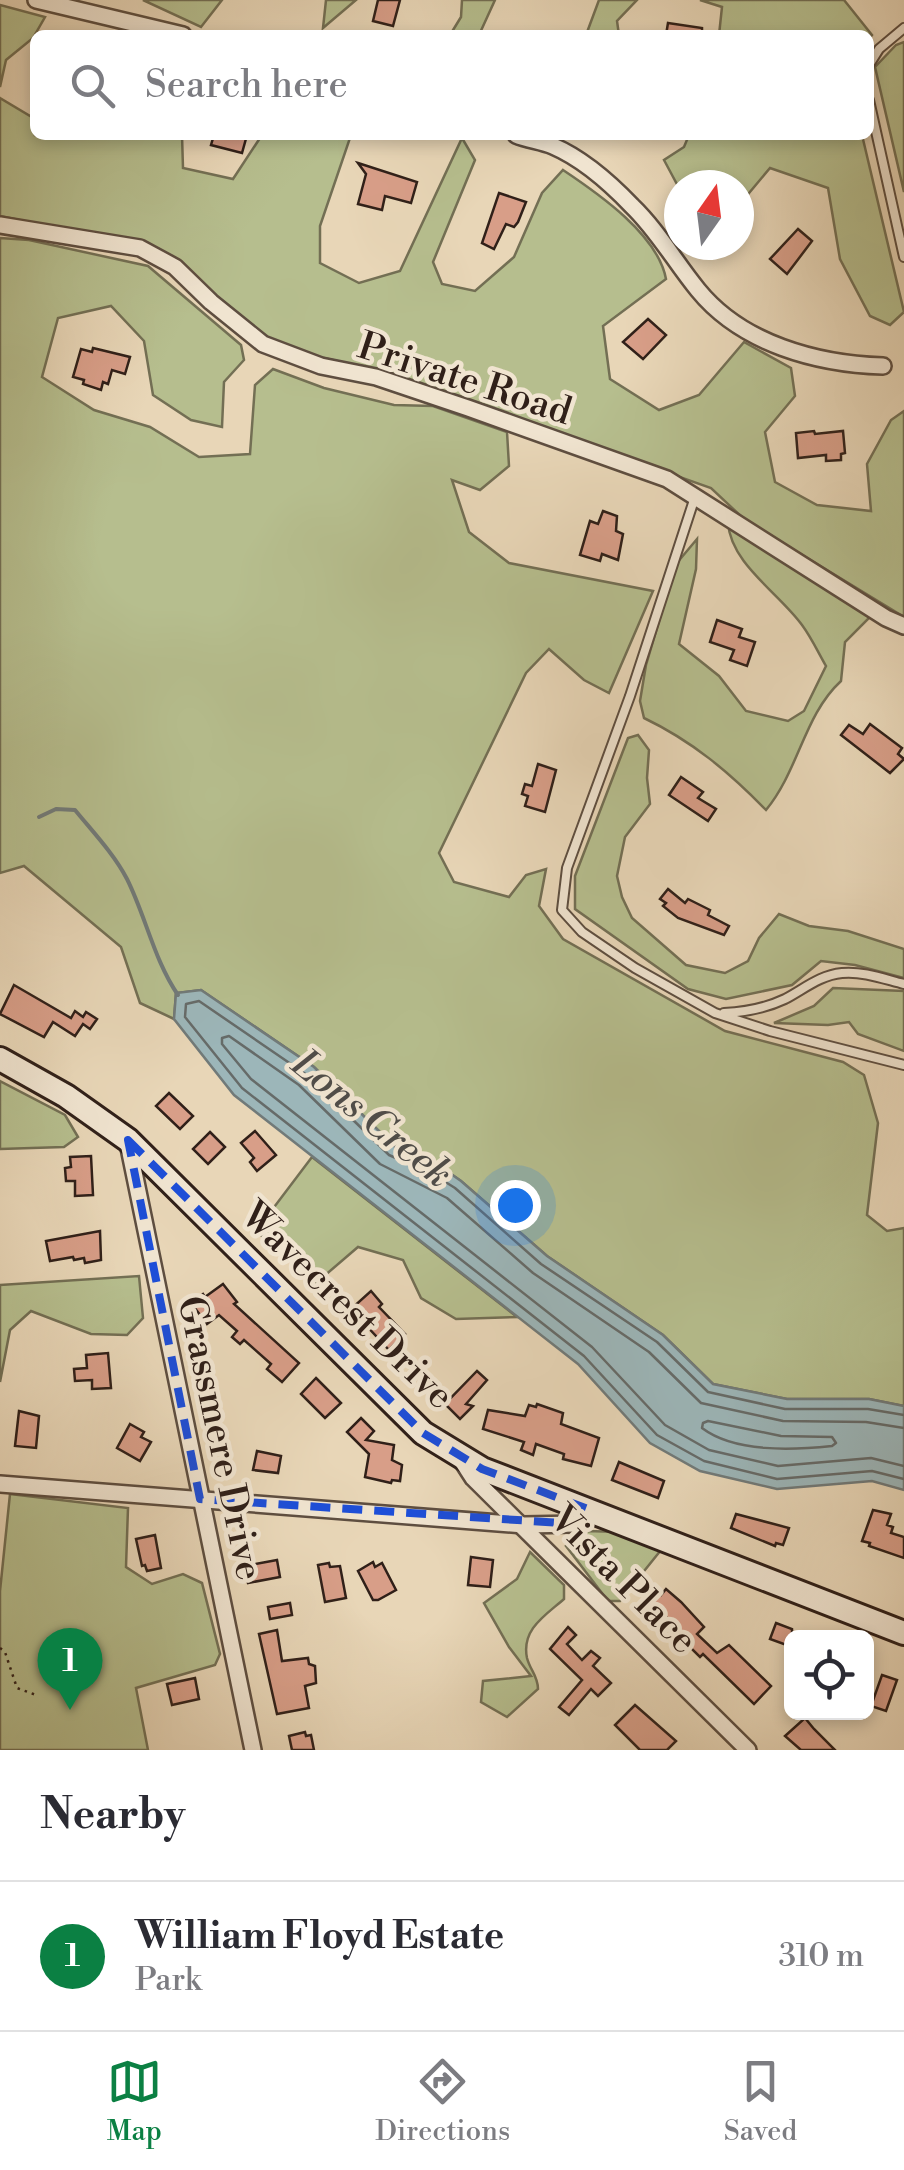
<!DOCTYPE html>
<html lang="en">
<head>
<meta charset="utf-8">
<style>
  :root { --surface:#fff; --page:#f2f2f3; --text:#2b2b33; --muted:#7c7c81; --line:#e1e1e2; --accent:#0b8043 }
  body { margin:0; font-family:"Libre Bodoni",serif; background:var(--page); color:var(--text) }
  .controls { position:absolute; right:30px; bottom:30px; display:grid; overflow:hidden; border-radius:15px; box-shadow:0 5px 15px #0003 }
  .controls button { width:90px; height:90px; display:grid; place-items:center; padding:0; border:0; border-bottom:2px solid var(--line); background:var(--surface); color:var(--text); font:50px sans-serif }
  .compass { position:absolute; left:664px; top:170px; width:90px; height:90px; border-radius:50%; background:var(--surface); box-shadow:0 5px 15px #0003; rotate:14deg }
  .you { position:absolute; left:515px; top:1205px; width:35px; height:35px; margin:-25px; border:8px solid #fff; border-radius:50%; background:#1a73e8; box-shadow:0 0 0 15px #1a73e833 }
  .badge { display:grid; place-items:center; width:65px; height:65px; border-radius:50%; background:var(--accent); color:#fff; font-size:32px; font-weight:700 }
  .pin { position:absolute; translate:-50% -82px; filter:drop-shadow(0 2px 5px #0008) }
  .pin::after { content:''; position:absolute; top:52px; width:35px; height:30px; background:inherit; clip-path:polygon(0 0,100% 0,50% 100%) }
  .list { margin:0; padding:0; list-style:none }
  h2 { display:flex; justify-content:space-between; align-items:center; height:130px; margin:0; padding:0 40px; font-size:42px }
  h2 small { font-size:32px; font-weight:400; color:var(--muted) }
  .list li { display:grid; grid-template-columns:65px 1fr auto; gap:30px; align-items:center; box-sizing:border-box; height:150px; padding:0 40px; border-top:2px solid var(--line) }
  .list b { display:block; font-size:38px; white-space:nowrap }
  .list p { margin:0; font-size:32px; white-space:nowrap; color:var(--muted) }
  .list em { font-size:32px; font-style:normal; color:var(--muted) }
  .icon { flex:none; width:55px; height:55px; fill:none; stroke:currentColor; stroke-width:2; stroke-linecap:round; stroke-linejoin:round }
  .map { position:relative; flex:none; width:904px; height:1750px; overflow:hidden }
  .search { position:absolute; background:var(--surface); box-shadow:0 5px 15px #0003; left:30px; right:30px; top:30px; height:110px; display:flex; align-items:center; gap:25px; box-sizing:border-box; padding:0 35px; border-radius:15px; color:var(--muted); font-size:38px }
  .sheet { height:280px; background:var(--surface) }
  nav { display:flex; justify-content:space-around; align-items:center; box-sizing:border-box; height:140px; border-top:2px solid var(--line); background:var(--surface); font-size:28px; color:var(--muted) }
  nav a { display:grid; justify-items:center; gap:5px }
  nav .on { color:var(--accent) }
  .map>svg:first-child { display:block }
  .green { fill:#b6be8e; stroke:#736f54; stroke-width:2.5 }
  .water { fill:#9cb6b9; stroke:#717a79; stroke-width:2.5 }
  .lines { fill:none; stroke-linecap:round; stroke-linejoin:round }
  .shore { stroke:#666b69; stroke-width:2.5 }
  .stream { stroke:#717a79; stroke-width:4 }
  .building { fill:#d89e88; stroke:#302019; stroke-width:2.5 }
  .lane-casing { stroke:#5e4e40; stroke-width:12 }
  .street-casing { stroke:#5e4e40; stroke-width:20 }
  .secondary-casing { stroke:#302019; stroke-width:28 }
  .path { stroke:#302019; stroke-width:2.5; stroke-dasharray:2.5 5; stroke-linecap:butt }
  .lane { stroke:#f0e4d0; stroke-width:8 }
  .street { stroke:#f0e4d0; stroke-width:15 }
  .secondary { stroke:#f0e4d0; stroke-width:22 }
  .marked { fill:none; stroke:#1d4ed8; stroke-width:8; stroke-dasharray:20 12; stroke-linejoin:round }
  .labels { text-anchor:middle; stroke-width:9; stroke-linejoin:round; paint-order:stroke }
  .street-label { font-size:38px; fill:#302019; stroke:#f0e4d0 }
  .water-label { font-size:40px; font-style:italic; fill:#504d49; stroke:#f0e4d0 }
</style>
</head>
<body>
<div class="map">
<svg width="904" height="1750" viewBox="0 0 904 1750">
  <rect width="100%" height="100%" fill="#e8d6b7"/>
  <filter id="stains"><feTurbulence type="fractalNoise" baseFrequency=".002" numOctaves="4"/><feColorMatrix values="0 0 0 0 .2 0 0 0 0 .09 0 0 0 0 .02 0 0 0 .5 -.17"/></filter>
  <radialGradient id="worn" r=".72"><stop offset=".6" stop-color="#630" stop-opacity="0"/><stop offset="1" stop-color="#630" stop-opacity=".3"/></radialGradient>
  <g class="green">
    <polygon points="143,0 222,0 201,27"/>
    <polygon points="326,0 356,0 323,28"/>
    <polygon points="462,0 495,0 479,35 450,35 461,17"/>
    <polygon points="599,0 637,0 617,21 619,35 586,35"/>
    <polygon points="700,0 844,0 872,35 869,39 869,35 719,35 722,7"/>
    <polygon points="0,5 45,17 33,38 6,60 0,87"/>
    <polygon points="904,42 904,192 875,67 896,45"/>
    <path d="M 0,98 L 35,119 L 35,135 L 182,135 L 183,168 L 233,179 L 262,135 L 351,135 L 320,226 L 320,263 L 359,283 L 400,271 L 462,138 L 475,160 L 433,262 L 442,284 L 475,291 L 514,257 L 542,193 L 563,170 C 599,194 658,235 666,279 L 603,326 L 610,379 L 659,410 L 699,395 L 744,342 L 791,368 L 795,396 L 765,432 L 775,482 L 817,505 L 871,511 L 867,464 L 891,420 L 904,411 L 904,617 L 745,520 L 711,488 L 381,371 L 302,353 L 269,339 L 155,248 L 0,216 Z"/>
    <polygon points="689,135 862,135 904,312 890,325 870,316 840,259 828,188 770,168 739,205 739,185 679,185 679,188 664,160 684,147"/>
    <polygon points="0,238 29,240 148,266 241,345 244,360 224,382 222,427 191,420 153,395 144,341 111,306 58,318 42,377 94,410 150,427 199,457 250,454 255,385 273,369 324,388 394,405 433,406 507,432 509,466 480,490 452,480 469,532 509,563 653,591 609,693 584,680 549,649 526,673 439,853 454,882 509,897 526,875 546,869 539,906 563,939 725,1031 843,1062 864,1075 878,1123 867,1215 887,1231 904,1228 904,1406 869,1399 787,1399 713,1384 663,1335 547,1256 461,1181 441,1167 395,1147 314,1067 201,990 176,993 174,1019 140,1003 121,947 24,866 0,873"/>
    <path d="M 728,523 L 870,617 L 845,642 L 841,681 C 804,715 799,770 766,810 C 729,772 692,741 644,718 L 640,701 L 646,665 L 676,564 L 697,539 L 696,569 L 679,644 L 719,676 L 746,711 L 788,721 L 804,711 L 826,666 C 818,652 811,637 802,625 C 779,593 731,564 728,523 Z"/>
    <polygon points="638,735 649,750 647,778 650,804 625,837 617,876 622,897 632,918 686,965 725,973 748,961 759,938 779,914 809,926 848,931 904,949 904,978 855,965 821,961 792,985 726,999 688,989 575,909 575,876 628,738"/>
    <polygon points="833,988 904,991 904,1051 858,1034 849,1022 828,1025 774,1023 814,1006"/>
    <polygon points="0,1081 65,1115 78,1137 64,1147 0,1149"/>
    <polygon points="312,1157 517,1317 456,1319 421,1298 403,1260 358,1247 316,1283 256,1231"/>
    <polygon points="139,1276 143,1318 127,1335 91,1334 31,1311 10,1330 0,1382 0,1285"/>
    <polygon points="10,1494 128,1508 126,1567 152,1584 183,1574 202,1583 220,1654 215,1665 136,1688 148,1750 0,1750 0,1591"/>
    <polygon points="587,1531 620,1532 661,1550 620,1601 608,1601 566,1546"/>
    <path d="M 530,1552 L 564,1585 L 564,1599 C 546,1615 521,1629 527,1658 C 530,1670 538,1676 538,1689 L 507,1717 L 481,1702 L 483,1681 L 531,1676 L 509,1647 L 484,1603 L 517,1579 Z"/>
  </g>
  <polygon class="water" points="201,990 314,1067 395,1147 441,1167 461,1181 547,1256 663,1335 713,1384 787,1399 869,1399 904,1406 904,1490 872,1481 777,1489 700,1471 650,1443 578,1364 234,1095 174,1019 176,993"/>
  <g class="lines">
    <g class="shore">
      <polyline points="904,1415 868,1409 785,1409 708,1392 657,1342 541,1264 455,1188 436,1176 389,1155 307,1075 199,1001 186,1004 185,1017 242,1088 584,1356 657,1435 704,1461 777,1479 872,1471 904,1479"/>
      <path d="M 708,1421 L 781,1436 L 832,1437 L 836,1443 L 832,1446 C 793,1450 735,1453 702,1428 L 703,1423 Z"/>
      <polyline points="904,1428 866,1422 783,1421 701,1403 649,1352 533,1273 447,1198 380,1164 299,1085 229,1036 222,1038 222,1044 251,1079 592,1347 665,1425 709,1450 778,1466 871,1458 904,1466"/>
    </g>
    <path class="stream" d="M 39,817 L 56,809 L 75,810 C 93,832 114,854 127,879 C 146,917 154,960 178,995"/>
  </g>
  <g class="building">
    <polygon points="378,0 400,0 393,26 373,21"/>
    <polygon points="668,23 702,28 702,35 666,35"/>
    <polygon points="214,135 247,135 242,153 211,145"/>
    <polygon points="358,163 417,182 411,203 385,196 382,210 358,204 366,174"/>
    <polygon points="499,193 526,202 518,222 514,227 506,224 494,249 482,243"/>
    <polygon points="798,229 812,241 787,274 770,259"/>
    <polygon points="648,319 666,335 643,359 623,342"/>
    <polygon points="93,348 130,357 125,374 112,370 108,384 103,382 101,390 83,384 84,380 73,377 81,349 92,352"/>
    <polygon points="814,431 815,434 843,431 845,453 841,454 841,460 826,461 826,455 798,458 796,433"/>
    <polygon points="603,511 617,516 616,531 623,534 618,560 602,554 600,561 580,555 590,521 598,524"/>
    <polygon points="717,620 742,629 739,637 755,642 747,666 730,660 734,650 710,642"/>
    <polygon points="870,724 902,748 898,754 904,759 890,773 841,735 849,725 863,734"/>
    <polygon points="538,764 556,770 545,812 525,806 528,796 522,794 525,784 532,786"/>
    <polygon points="681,777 703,792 698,798 716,809 708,821 669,795"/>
    <polygon points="668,889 685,903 688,899 710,910 708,915 729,926 724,935 678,918 663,906 666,903 660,899"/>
    <polygon points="14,985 71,1018 75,1011 83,1017 86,1012 97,1019 90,1029 83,1024 75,1036 53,1022 44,1037 0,1014"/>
    <polygon points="169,1093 193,1116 180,1129 156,1106"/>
    <polygon points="255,1131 276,1155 257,1171 250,1162 254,1158 241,1143"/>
    <polygon points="210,1132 225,1147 208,1164 193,1149"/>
    <polygon points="91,1156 93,1195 75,1196 75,1181 66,1181 65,1168 71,1167 70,1157"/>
    <polygon points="100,1231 101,1260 85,1263 84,1258 74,1260 73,1257 50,1261 46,1241"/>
    <polygon points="223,1284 237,1302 234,1304 299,1363 282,1382 267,1369 271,1364 244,1340 240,1344 232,1337 237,1331 219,1315 207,1324 194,1307 197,1305 194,1301 203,1294 205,1297"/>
    <polygon points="371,1291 382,1304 379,1307 405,1334 389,1350 351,1309"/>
    <polygon points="108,1353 111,1388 92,1389 92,1380 75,1381 74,1369 87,1368 86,1355"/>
    <polygon points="477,1371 487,1380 466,1404 473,1406 460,1419 445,1404"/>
    <polygon points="316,1378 341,1403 325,1418 301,1394"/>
    <polygon points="537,1404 563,1413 561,1424 599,1438 591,1466 563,1459 564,1454 536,1444 533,1455 521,1450 524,1442 483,1429 488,1410 525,1416 529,1405 536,1407"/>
    <polygon points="19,1411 39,1416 36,1448 15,1446"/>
    <polygon points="361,1418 374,1431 366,1440 394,1445 392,1460 402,1465 400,1481 392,1480 391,1483 365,1477 369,1454 347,1432"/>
    <polygon points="130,1424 144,1432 141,1437 151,1442 140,1461 117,1448"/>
    <polygon points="257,1451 281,1456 278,1473 253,1470"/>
    <polygon points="619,1462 664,1481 658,1498 612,1480"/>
    <polygon points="873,1510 891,1514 887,1525 893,1527 891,1533 904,1537 904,1558 869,1546 870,1543 862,1541"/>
    <polygon points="736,1514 789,1528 783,1545 776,1543 775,1546 731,1528"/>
    <polygon points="155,1535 161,1568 147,1571 145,1565 142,1566 136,1539"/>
    <polygon points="471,1557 493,1560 490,1587 468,1585"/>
    <polygon points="277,1560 280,1577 248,1583 245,1566"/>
    <polygon points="373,1562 375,1567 382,1563 396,1590 378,1600 373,1600 358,1571"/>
    <polygon points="329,1563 330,1567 340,1566 346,1598 325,1602 318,1565"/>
    <polygon points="655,1588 661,1595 666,1589 681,1602 704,1627 697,1634 717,1653 729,1645 771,1686 754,1704 703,1654 700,1657 689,1646 686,1648 671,1634 677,1627 646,1598"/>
    <polygon points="290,1603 292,1615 270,1619 268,1607"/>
    <polygon points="776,1623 792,1629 792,1647 770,1639"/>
    <polygon points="568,1627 576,1635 567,1644 582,1660 591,1651 600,1658 593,1666 611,1683 598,1696 591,1689 569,1715 559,1707 582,1680 550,1649"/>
    <polygon points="277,1630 282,1661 308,1658 309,1664 315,1666 316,1683 305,1686 309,1708 277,1714 259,1634"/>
    <polygon points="882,1675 897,1680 886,1711 871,1706"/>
    <polygon points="195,1678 199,1699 172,1705 167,1684"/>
    <polygon points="635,1705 676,1741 667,1750 640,1750 615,1725"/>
    <polygon points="805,1718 814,1729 835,1750 801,1750 785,1736"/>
    <polygon points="305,1732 306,1736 311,1735 314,1750 292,1750 289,1736"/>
  </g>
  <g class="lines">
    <defs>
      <g id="lane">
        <polyline points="869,65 879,49 904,28"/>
        <polyline points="869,100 904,257"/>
        <polyline points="695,497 630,696 567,868 562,910 582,932 635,968 715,1013 770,1031 904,1065"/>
        <path d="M 724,1013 C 746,1012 766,1008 785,999 C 804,989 820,975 842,973 C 863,971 884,979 904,984"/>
      </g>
      <g id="street">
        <polyline points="36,0 183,35"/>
        <path d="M 516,135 C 528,140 541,141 553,146 C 581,158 611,184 632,206 C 658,231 675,262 698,290 C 742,344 817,364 883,366"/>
        <polyline points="0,225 140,248 175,267 211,302 263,344 321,366 376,377 468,408 667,479 886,618 904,626"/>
        <polyline points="128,1143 253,1750"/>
        <polyline points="462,1461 473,1478 748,1750"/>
        <polyline points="0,1484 524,1525 577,1524 588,1509"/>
      </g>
      <polyline id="secondary" points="0,1059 66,1096 128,1140 423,1433 482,1469 904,1633"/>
    </defs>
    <use href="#lane" class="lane-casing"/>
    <use href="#street" class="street-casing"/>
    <use href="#secondary" class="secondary-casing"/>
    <polyline class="path" points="0,1648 5,1652 17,1688 36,1695"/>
    <use href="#lane" class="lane"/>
    <use href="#street" class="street"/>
    <use href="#secondary" class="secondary"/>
  </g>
  <path class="marked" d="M 128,1140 L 423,1433 L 482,1469 L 588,1509 L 577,1524 L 200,1499 Z"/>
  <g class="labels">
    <g class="street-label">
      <text transform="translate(465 378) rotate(18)" y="13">Private Road</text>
      <text transform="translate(348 1305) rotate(44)" y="13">Wavecrest Drive</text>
      <text transform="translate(221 1438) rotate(78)" y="13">Grassmere Drive</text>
      <text transform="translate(624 1579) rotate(45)" y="13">Vista Place</text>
    </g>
    <g class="water-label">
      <text transform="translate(373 1118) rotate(39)" y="14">Lons Creek</text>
    </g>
  </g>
  <rect width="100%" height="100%" filter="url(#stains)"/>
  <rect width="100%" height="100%" fill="url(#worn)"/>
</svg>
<div class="controls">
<button><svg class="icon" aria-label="locate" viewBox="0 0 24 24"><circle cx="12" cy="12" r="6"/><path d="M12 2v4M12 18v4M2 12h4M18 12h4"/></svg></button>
</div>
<svg class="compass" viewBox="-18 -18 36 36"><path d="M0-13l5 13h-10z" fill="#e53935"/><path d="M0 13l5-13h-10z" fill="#7c7c81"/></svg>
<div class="you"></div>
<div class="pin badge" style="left:70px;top:1710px">1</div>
<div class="search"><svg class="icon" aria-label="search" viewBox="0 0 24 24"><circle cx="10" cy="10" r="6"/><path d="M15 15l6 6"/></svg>Search here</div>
</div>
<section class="sheet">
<h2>Nearby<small></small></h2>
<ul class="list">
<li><span class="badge">1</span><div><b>William Floyd Estate</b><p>Park</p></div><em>310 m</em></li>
</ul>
</section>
<nav>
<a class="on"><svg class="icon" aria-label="map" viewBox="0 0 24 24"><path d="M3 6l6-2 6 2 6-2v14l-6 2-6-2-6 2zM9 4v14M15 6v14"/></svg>Map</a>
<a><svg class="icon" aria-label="directions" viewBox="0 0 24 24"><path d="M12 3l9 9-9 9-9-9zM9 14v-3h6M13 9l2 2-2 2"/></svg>Directions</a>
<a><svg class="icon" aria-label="saved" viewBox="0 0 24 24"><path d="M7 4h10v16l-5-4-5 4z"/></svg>Saved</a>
</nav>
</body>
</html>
